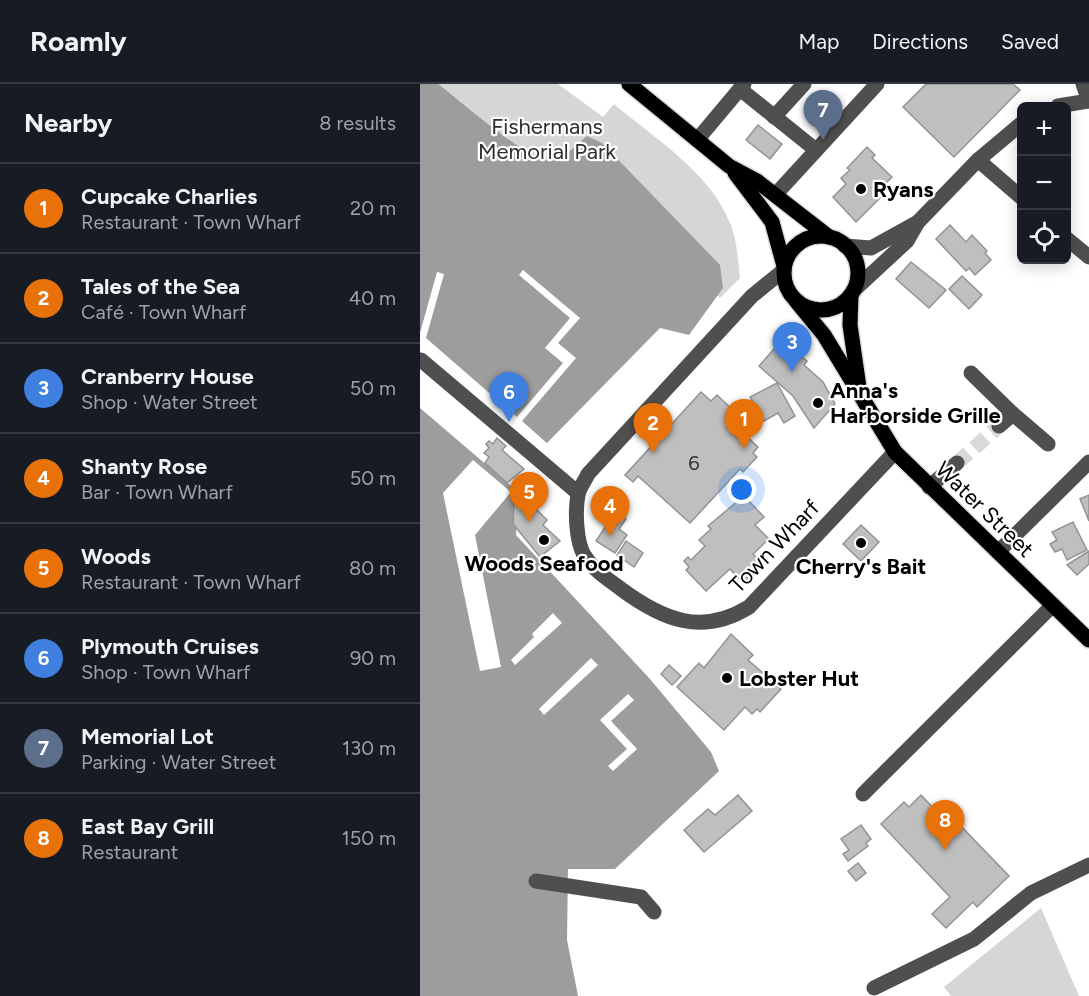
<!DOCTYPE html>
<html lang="en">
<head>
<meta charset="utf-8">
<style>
  :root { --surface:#171b24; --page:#20242c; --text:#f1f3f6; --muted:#9ea1a6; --line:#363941; --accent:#858687 }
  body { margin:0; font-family:Figtree,sans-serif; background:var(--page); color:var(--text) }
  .controls { position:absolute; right:18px; top:18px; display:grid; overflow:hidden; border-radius:9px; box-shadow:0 3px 15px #0003 }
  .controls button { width:54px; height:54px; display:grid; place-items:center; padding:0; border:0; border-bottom:2px solid var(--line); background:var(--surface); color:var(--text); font:30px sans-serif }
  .you { position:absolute; left:322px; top:406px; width:21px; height:21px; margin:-15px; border:4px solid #fff; border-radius:50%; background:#1a73e8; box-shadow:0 0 0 9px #1a73e833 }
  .badge { display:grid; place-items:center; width:39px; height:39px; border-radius:50%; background:var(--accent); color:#fff; font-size:20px; font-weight:700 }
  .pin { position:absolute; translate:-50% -50px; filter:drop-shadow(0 2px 3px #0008) }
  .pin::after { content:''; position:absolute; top:32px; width:21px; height:18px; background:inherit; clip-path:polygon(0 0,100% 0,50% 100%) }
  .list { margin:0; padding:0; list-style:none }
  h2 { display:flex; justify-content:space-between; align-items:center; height:78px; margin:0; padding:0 24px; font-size:26px }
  h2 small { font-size:20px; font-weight:400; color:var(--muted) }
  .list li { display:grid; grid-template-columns:39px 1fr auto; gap:18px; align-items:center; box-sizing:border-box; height:90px; padding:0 24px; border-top:2px solid var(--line) }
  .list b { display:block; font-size:22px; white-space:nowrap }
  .list p { margin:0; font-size:20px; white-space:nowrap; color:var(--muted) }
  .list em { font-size:20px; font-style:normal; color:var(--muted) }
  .icon { flex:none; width:33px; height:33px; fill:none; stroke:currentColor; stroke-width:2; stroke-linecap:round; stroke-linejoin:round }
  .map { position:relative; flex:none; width:669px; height:912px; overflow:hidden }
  header { display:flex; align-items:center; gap:36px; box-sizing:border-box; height:84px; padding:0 30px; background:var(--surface); border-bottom:2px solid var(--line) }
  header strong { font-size:28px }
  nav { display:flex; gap:33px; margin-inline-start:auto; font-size:21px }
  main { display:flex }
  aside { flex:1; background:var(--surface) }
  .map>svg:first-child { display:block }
  .green { fill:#d6d6d6 }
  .water { fill:#9d9d9d }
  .pier { fill:#fff }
  .building { fill:#bfbfbf; stroke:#939393; stroke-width:1.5 }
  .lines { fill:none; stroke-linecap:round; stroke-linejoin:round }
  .minor-tunnel { stroke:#d9d9d9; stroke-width:15; stroke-dasharray:15 8; stroke-linecap:butt }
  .major-casing { stroke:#dbdbdb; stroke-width:18 }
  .minor { stroke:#4f4f4f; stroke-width:15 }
  .major { stroke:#000; stroke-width:15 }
  .poi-dot { fill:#000; stroke:#fff; stroke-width:2 }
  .labels { text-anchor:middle; stroke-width:4.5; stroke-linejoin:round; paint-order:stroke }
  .number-label { font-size:20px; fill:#303030 }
  .park-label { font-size:22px; fill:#2d2d2d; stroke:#fff }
  .poi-label { font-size:22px; font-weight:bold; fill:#000; stroke:#fff; text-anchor:start }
  .street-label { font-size:22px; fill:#000; stroke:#fff }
</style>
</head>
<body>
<header>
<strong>Roamly</strong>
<nav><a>Map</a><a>Directions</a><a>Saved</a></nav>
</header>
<main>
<aside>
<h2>Nearby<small>8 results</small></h2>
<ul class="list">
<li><span class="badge" style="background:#e8710a">1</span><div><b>Cupcake Charlies</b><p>Restaurant · Town Wharf</p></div><em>20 m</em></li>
<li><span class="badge" style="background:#e8710a">2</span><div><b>Tales of the Sea</b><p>Café · Town Wharf</p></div><em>40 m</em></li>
<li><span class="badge" style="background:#3f7fe0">3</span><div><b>Cranberry House</b><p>Shop · Water Street</p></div><em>50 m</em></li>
<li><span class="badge" style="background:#e8710a">4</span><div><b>Shanty Rose</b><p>Bar · Town Wharf</p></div><em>50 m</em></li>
<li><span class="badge" style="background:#e8710a">5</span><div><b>Woods</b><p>Restaurant · Town Wharf</p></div><em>80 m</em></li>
<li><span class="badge" style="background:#3f7fe0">6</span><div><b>Plymouth Cruises</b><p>Shop · Town Wharf</p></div><em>90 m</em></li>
<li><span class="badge" style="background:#5c6f8a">7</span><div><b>Memorial Lot</b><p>Parking · Water Street</p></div><em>130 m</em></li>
<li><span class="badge" style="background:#e8710a">8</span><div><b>East Bay Grill</b><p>Restaurant</p></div><em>150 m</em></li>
</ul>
</aside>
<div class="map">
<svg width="669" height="912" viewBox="0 0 669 912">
  <rect width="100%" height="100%" fill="#fff"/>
  <g class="green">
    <path d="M 0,0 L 138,0 L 183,33 L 194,20 C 234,54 290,88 310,139 C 317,155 318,176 320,194 L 300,214 L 266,185 Z"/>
    <polygon points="621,824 659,912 531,912 524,903"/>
  </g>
  <path class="water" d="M 0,0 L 18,0 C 38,15 108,77 129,76 C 145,75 155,62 167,52 L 182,59 L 300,181 L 303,204 L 269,251 L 240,244 L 127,359 L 100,410 L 96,451 L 230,595 L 291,668 L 299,687 L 195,785 L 148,785 L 147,856 L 158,912 L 0,912 Z"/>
  <g class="pier">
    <polygon points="103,186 160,234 138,259 156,274 102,337 129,361 103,412 0,324 0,249 17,188 24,190 6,254 97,333 143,279 125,264 150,234 99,191"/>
    <polygon points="53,376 91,408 55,451 81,583 60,587 23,409"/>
    <polygon points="133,529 142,539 95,581 91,576 114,553 112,550"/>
    <polygon points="171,574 178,581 124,631 119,625"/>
    <polygon points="208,610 214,616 191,637 217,665 193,687 188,682 207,665 180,636"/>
  </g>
  <g class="building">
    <polygon points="506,0 593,0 600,6 534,73 483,23"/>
    <polygon points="338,41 362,60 350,75 326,56"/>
    <polygon points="447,63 455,71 452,74 472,93 456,109 460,114 436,138 413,113 426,100 421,94 430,86 427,84"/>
    <polygon points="530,141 546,158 552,151 567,167 565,169 571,176 555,191 549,184 546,187 516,155"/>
    <polygon points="491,178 526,206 509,224 476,195"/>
    <polygon points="542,192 562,211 549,225 529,205"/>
    <polygon points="360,258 387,277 384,281 403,298 415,320 394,344 373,312 339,282"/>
    <polygon points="357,299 375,332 364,339 358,329 344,337 330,313"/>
    <polygon points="281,308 291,317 297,311 315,328 310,333 315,338 308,345 317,353 322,348 338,363 333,369 337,373 323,388 320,385 270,439 218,392 213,398 205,391"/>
    <polygon points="77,354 86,362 82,366 104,385 87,399 65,379 69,373 64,369 69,364 66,360 69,357 73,360"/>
    <polygon points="111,400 125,413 115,424 127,436 123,441 140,457 120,473 93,440 94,418"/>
    <polygon points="669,411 669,437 660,415"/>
    <polygon points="319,416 323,420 328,416 344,433 335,441 349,455 333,470 343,481 323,499 310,485 286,507 266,486 269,483 264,477 268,473 271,476 285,462 279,456 291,445 288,442"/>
    <polygon points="195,428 206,435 199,445 207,451 195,469 176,457"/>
    <polygon points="653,438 667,466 647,476 642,465 635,468 630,460 637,456 632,448"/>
    <polygon points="441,441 459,458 441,477 423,460"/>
    <polygon points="206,457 223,469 214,483 197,471"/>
    <polygon points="669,467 669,480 657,491 647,481"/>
    <polygon points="311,550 333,571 328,576 361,605 340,628 337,625 332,630 325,623 304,646 257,603 279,579 284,584"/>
    <polygon points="249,581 261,592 252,601 241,590"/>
    <polygon points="318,711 332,727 284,768 264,746 288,725 295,731"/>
    <polygon points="501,711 518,729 528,719 542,734 537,738 589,792 557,823 553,818 526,844 512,830 530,813 461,740 484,718 489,723"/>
    <polygon points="441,741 451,755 446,759 448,762 428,777 423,770 429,766 421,755"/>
    <polygon points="438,779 446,789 436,797 428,787"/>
  </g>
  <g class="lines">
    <polyline class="minor-tunnel" points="537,379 579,342"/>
    <defs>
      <g id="major">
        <polyline points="209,0 309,82 337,97 409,153"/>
        <polyline points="315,89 352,138 364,182"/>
        <circle cx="401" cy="189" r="37"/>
        <polyline points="431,211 430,241 439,303"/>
        <polyline points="376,217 404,251 475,368 669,556"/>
      </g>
    </defs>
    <use href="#major" class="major-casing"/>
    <g class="minor">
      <polyline points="663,0 669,17"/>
      <polyline points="320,5 396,66"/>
      <polyline points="638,22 669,17"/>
      <polyline points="354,33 384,0"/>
      <polyline points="277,56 324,0"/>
      <polyline points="558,76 602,114"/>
      <polyline points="356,110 457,0"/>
      <polyline points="646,154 669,173"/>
      <polyline points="425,162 451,164 498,138"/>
      <path d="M 364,186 L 332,212 L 168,390 C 165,397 159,404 158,411 C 155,427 156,457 164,471 C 173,486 188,495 201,505 C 243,536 282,552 329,523 L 475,368"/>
      <polyline points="433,207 487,157 498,138 558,76 602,39"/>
      <polyline points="1,276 158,409"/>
      <polyline points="551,289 593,330 579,342"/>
      <polyline points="593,330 628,360"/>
      <polyline points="509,403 537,379"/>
      <polyline points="578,468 669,378"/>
      <polyline points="443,710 633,521"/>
      <polyline points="116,797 221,813 234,828"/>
      <polyline points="454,904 554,855 611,809 669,781"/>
    </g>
    <use href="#major" class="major"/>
  </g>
  <g class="poi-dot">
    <circle cx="441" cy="105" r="6"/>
    <circle cx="398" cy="319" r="6"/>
    <circle cx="124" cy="456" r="6"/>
    <circle cx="441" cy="459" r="6"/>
    <circle cx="307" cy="594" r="6"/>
  </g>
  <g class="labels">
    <g class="number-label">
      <text x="274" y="386">6</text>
    </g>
    <g class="park-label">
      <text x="127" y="50">Fishermans<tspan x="127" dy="25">Memorial Park</tspan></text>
    </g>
    <g class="poi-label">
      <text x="453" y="113">Ryans</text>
      <text x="410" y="314">Anna's<tspan x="410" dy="25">Harborside Grille</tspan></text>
      <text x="124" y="487" text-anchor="middle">Woods Seafood</text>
      <text x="441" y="490" text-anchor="middle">Cherry's Bait</text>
      <text x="319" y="602">Lobster Hut</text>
    </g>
    <g class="street-label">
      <text transform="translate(565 425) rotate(44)" y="8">Water Street</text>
      <text transform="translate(354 462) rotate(-46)" y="8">Town Wharf</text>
    </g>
  </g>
</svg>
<div class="controls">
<button>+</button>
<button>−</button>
<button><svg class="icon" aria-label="locate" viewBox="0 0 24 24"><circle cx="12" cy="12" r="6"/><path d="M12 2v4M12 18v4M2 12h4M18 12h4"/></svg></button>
</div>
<div class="you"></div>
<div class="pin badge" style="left:324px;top:365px;background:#e8710a">1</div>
<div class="pin badge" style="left:233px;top:369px;background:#e8710a">2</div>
<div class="pin badge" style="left:372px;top:288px;background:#3f7fe0">3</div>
<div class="pin badge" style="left:190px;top:452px;background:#e8710a">4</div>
<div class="pin badge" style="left:109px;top:438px;background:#e8710a">5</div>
<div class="pin badge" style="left:89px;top:338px;background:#3f7fe0">6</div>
<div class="pin badge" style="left:403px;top:56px;background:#5c6f8a">7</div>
<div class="pin badge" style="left:525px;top:766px;background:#e8710a">8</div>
</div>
</main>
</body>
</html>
